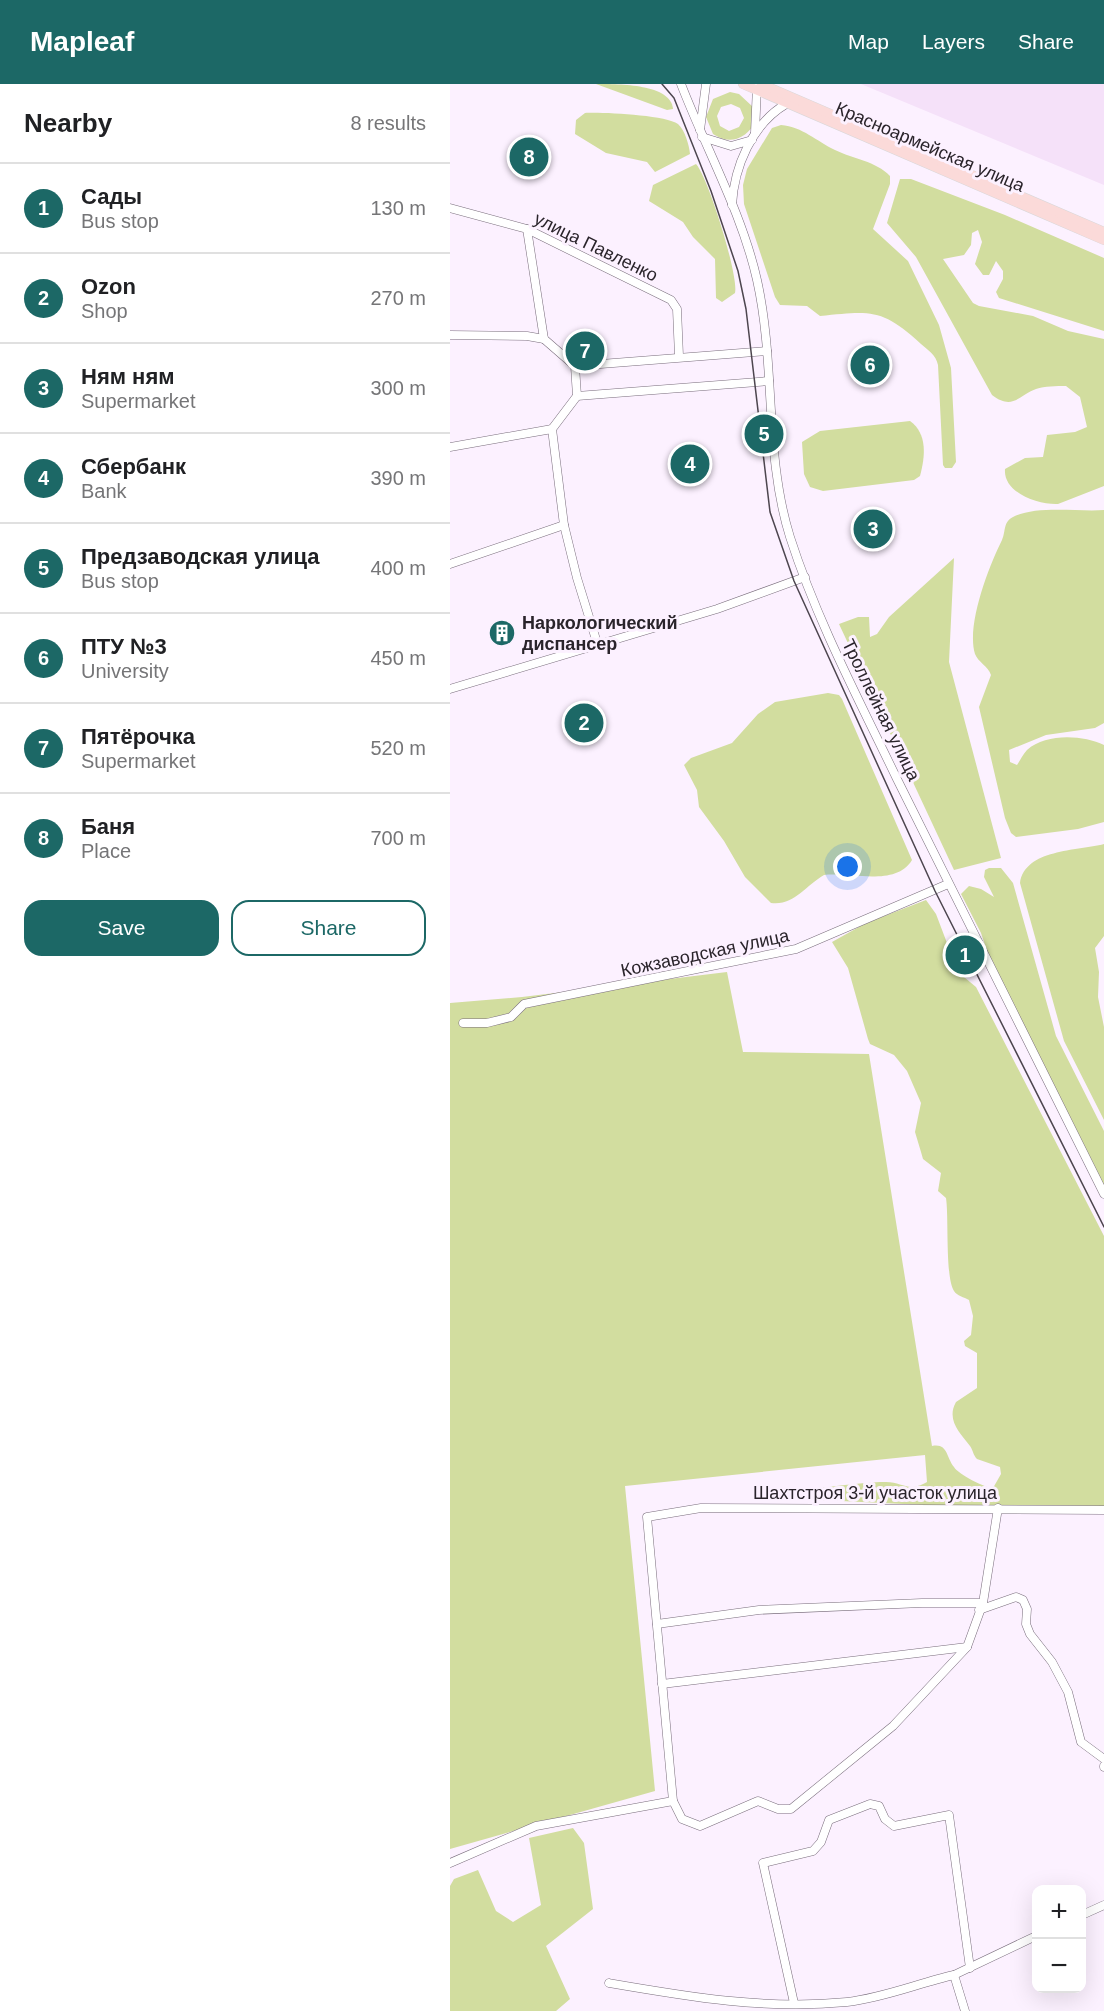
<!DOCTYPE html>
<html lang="en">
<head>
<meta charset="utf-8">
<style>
  :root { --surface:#fff; --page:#f2f2f2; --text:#202124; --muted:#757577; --line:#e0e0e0; --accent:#1c6866 }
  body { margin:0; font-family:Helvetica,sans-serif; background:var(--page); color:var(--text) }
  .controls { position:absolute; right:18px; bottom:18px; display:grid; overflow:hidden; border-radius:12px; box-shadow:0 6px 24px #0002 }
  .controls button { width:54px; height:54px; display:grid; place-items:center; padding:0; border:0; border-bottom:2px solid var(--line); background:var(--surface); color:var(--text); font:30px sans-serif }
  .you { position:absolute; left:398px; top:783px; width:21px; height:21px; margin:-15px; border:4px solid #fff; border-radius:50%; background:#1a73e8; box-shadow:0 0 0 9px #1a73e833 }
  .badge { display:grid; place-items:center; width:39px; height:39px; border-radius:50%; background:var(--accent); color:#fff; font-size:20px; font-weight:700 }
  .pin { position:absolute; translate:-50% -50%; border:3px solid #fff; box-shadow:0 2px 6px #0006 }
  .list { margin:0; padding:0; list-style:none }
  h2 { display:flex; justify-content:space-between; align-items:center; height:78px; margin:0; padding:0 24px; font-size:26px }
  h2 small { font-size:20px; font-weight:400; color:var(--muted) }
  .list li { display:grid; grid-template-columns:39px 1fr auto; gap:18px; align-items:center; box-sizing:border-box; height:90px; padding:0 24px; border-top:2px solid var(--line) }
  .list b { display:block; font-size:22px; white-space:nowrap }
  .list p { margin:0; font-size:20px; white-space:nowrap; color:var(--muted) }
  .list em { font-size:20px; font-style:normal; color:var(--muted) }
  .actions { display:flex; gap:12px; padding:18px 24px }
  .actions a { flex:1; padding:14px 0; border:2px solid var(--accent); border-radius:18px; text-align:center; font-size:21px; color:var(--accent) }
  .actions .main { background:var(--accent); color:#fff }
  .map { position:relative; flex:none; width:654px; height:1927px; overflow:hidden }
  header { display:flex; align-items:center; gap:36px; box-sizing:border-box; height:84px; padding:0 30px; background:var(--accent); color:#fff }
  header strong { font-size:28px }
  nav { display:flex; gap:33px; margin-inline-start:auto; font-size:21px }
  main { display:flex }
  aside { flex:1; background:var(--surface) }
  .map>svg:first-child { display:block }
  .built { fill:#f5e1f9 }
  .green { fill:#d2dd9f; fill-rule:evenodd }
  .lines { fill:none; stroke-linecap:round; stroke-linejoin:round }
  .minor-casing { stroke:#796d7c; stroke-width:9 }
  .major-casing { stroke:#d9d8d9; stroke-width:10 }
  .minor { stroke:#fff; stroke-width:8 }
  .major { stroke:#fbdad9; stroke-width:9 }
  .tram { stroke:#4d464f; stroke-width:1.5 }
  .labels { text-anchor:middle; stroke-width:6; stroke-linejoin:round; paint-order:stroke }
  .street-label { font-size:18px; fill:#2a242b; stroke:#fcf1ff }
  .poi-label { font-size:18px; font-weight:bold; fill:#2a242b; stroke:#fcf1ff; text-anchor:start }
</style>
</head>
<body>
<header>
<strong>Mapleaf</strong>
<nav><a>Map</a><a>Layers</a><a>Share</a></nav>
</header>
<main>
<aside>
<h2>Nearby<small>8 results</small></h2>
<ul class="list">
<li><span class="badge">1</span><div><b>Сады</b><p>Bus stop</p></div><em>130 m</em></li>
<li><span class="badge">2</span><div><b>Ozon</b><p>Shop</p></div><em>270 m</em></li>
<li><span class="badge">3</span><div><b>Ням ням</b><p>Supermarket</p></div><em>300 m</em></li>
<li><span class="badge">4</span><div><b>Сбербанк</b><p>Bank</p></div><em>390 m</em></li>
<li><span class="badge">5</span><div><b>Предзаводская улица</b><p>Bus stop</p></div><em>400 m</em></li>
<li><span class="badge">6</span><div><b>ПТУ №3</b><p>University</p></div><em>450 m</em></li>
<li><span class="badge">7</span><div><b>Пятёрочка</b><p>Supermarket</p></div><em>520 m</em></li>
<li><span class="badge">8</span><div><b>Баня</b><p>Place</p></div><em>700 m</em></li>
</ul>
<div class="actions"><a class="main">Save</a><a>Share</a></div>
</aside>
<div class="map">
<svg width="654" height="1927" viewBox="0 0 654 1927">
  <rect width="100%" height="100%" fill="#fcf1ff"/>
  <polygon class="built" points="411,0 654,0 654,101"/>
  <g class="green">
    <path d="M 146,0 C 170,0 221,0 223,25 L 217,26 Z"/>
    <path d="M 280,8 L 289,10 L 303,23 L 303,42 C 292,57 278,60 263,50 L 256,33 L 263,15 ZM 281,20 L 290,24 L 294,34 L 289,43 L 279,47 L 270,42 L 267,32 L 271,23 Z"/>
    <path d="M 135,29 C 152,28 215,31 228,40 C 235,46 239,61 240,70 L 205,88 L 197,78 L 156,69 L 125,50 L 126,36 Z"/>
    <path d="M 331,41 C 353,43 366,57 385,66 C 403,75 426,77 440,92 L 440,100 L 423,145 L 458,177 L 489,241 L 501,284 L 506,378 L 502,384 L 495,384 L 493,381 L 488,281 C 486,271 478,266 471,260 C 432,224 421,227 370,232 L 357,222 L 330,221 L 325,213 L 294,120 L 293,101 L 297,85 L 322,44 Z"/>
    <path d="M 246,80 C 258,93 289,192 285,209 L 272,218 L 266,214 L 265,175 L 243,153 L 233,138 L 199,117 L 203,101 Z"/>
    <path d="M 450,95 L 461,95 L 555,131 L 654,174 L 654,247 L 549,214 L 546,208 L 553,195 L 553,187 L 546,177 L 539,191 L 533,191 L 525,180 L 532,158 L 528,146 L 522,149 L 521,161 L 514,171 L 493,175 L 523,219 L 529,222 L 583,232 L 618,247 L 654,255 L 654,402 L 608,420 C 589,421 553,409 555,385 L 575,374 L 593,373 L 597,351 L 625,348 L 637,343 L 630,313 L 616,302 C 606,302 595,302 586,305 C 569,311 563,327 542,311 L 466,173 L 437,139 Z"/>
    <path d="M 460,337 C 478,350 475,373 470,392 L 464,396 L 373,407 L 360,403 L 354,390 L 352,358 L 370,347 Z"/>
    <path d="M 654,426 L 654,639 L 645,644 L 596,651 L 559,666 L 560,678 L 567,681 C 570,677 573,670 577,666 C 596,649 633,651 654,661 L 654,738 L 628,745 L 566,753 L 561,749 L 555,734 L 529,623 L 541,591 C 538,582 528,578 525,570 C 516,541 539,482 552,456 C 556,447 553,438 563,433 C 586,421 628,428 654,426 Z"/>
    <polygon points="504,474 499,578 551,774 504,786 389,540 408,533 419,533 420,553 427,550 439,533"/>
    <path d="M 378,609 L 389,611 L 392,615 L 462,776 C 446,803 401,788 374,791 C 355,802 344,822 321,819 L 295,793 L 274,757 L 249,723 L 247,706 L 234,681 L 241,674 L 282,659 L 308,630 L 325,618 Z"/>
    <path d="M 654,760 L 654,852 L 645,864 L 649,888 L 648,913 L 654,943 L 654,1036 L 614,957 L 570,799 C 575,765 627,767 654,760 Z"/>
    <polygon points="539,784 551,784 563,799 606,952 654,1047 654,1107 541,879 531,849 511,810 519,802 531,805 544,813 534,793 535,786"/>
    <path d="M 476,816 L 486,830 L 508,888 L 526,903 L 654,1152 L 654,1422 L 474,1421 L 349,1415 C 351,1412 352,1409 355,1407 C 362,1404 426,1397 436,1398 C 453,1398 458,1409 477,1398 L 475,1371 L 175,1402 L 205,1707 L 0,1765 L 0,919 L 72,913 L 277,888 L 293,968 L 419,970 L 482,1362 C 498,1359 496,1373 504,1383 C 508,1390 535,1404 543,1404 L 551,1390 L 550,1383 L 527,1375 C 523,1371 523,1366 520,1362 C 510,1349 496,1336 506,1318 L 527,1304 L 527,1269 L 515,1262 L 514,1257 L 521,1251 L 523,1232 L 519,1216 C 514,1213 507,1212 504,1207 C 495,1193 499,1133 496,1114 L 488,1107 L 491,1089 L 473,1075 L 471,1068 L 465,1048 L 471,1019 L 457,987 L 444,971 L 420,960 L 418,955 L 398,884 L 382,858 L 416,839 Z"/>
    <polygon points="123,1744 134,1759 143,1825 96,1862 120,1915 106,1927 0,1927 0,1802 4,1795 28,1786 46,1827 63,1838 91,1821 79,1754"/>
  </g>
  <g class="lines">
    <defs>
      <g id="minor">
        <path d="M 231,0 C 256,65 292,129 307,196 C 326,281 314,370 340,453 C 367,537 409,616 447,695 C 515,834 585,972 654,1110"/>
        <polyline points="250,46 256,0"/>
        <polyline points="305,49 307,2"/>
        <polyline points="252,53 281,62 302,56"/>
        <path d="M 282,121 C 284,83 302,40 336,20"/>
        <polyline points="0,124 77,145 221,216 227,225 229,272"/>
        <polyline points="77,145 94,255 125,282 127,312 102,345 114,441 127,494 148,562"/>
        <polyline points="0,251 77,252 94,255"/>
        <polyline points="125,282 317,267"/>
        <polyline points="127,312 319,297"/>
        <polyline points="0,363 102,345"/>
        <polyline points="0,480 114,441"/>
        <polyline points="0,605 267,525 355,493"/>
        <polyline points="13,939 37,939 61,933 74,920 346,865 498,800"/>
        <polyline points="529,1526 566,1513 573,1516 577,1525 576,1540 580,1550 602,1578 618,1608 631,1658 654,1675"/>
        <polyline points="207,1540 309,1526 472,1519 533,1519"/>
        <polyline points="212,1600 517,1563"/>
        <polyline points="654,1683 654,1682"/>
        <polyline points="223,1717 232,1735 250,1742 308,1717 328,1725 341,1725 443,1642 517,1563 533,1519 548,1424"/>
        <polyline points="0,1779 86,1742 223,1717 197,1433 251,1424 654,1426"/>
        <polyline points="632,1831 654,1821"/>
        <path d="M 159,1899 C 240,1913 315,1926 397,1918 C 433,1914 469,1899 504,1891"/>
        <polyline points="344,1919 313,1779 363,1767 371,1758 379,1736 420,1720 429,1722 435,1735 444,1742 499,1731 520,1884"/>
        <polyline points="515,1927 504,1891 586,1852"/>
      </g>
      <g id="major">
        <polyline points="293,0 654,156"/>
        <polyline points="311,0 654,148"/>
      </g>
    </defs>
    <use href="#minor" class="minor-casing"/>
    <use href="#major" class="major-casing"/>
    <use href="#minor" class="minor"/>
    <use href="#major" class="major"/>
    <polyline class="tram" points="212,0 224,14 261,107 288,187 296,225 320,428 344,497 485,807 654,1143"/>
  </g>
  <defs>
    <symbol id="building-disc" viewBox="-11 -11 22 22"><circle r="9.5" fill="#1c6866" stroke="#fcf1ff"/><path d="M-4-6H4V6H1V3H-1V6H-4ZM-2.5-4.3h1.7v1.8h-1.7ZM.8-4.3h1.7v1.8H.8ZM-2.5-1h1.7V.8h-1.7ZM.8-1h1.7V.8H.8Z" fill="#fff"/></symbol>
  </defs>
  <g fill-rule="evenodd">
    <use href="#building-disc" x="37" y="534" width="30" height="30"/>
  </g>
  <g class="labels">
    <g class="street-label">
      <text transform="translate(480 63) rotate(23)" y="6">Красноармейская улица</text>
      <text transform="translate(146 163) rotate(26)" y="6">улица Павленко</text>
      <text transform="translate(431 626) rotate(64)" y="6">Троллейная улица</text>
      <text transform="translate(255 869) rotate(-12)" y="6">Кожзаводская улица</text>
      <text x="425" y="1415">Шахтстроя 3-й участок улица</text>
    </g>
    <g class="poi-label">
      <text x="72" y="545">Наркологический<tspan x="72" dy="21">диспансер</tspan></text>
    </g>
  </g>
</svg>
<div class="controls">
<button>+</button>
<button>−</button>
</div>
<div class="you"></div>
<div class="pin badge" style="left:515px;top:871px">1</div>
<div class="pin badge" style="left:134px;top:639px">2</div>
<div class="pin badge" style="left:423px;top:445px">3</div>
<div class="pin badge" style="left:240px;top:380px">4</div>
<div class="pin badge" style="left:314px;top:350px">5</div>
<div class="pin badge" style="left:420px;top:281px">6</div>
<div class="pin badge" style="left:135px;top:267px">7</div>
<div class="pin badge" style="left:79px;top:73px">8</div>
</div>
</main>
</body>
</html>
